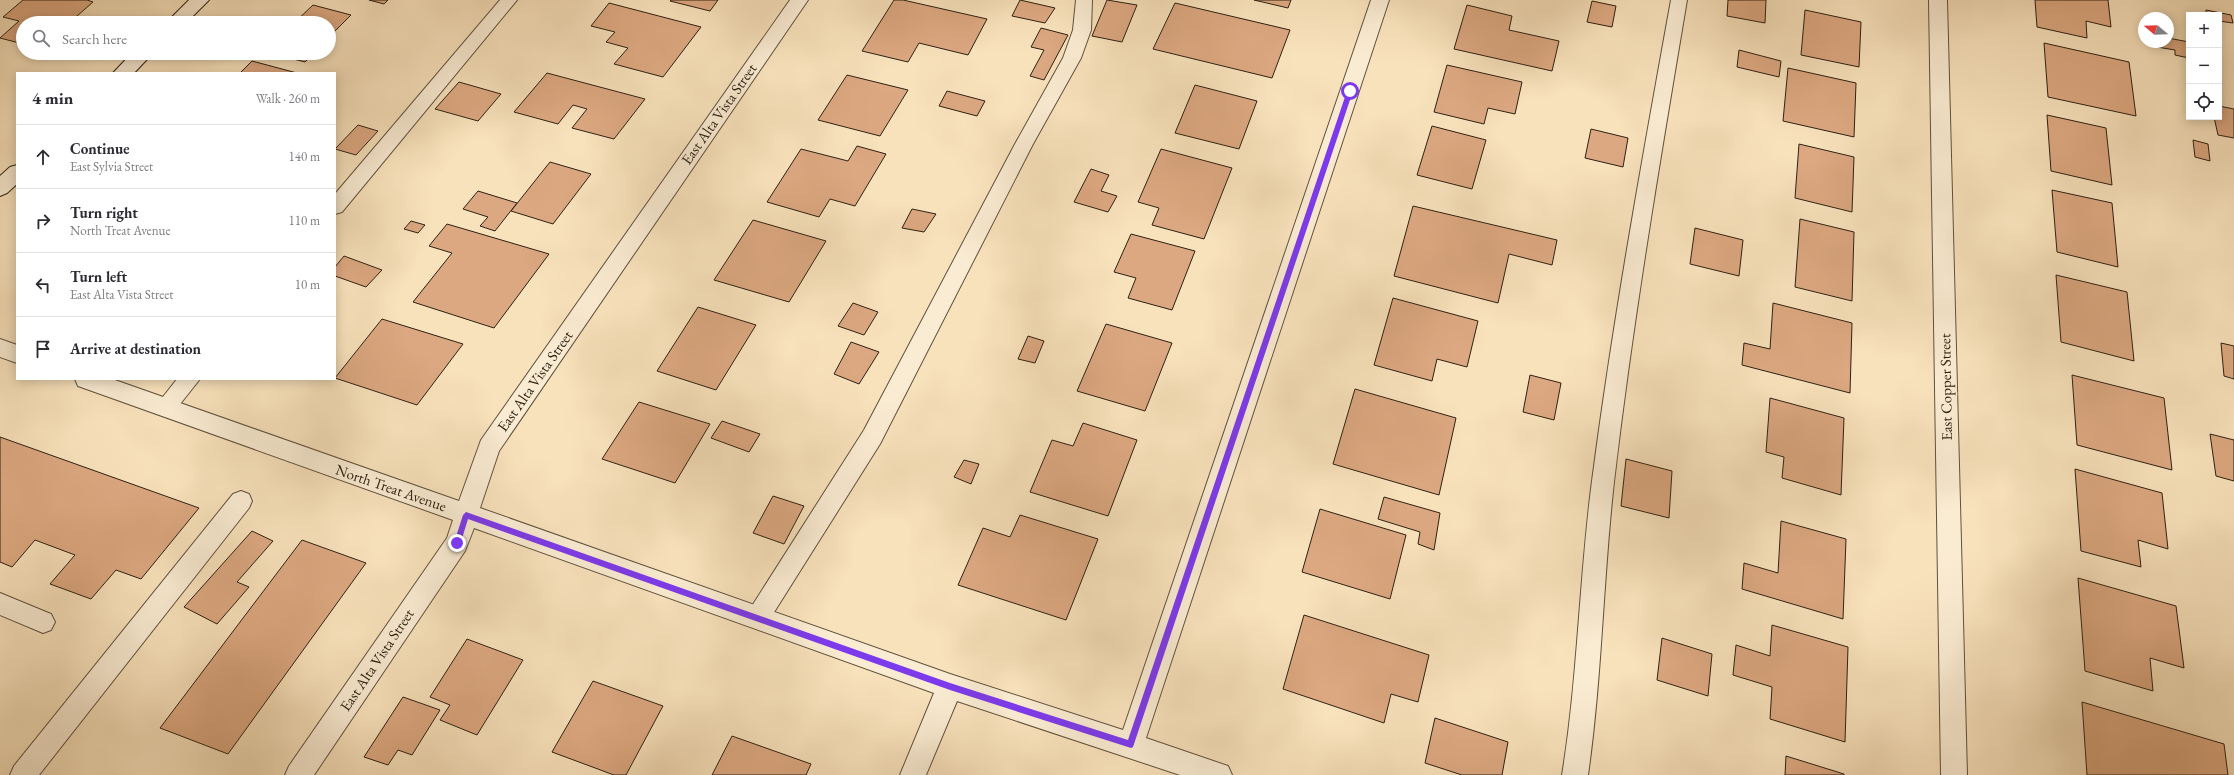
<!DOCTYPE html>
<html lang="en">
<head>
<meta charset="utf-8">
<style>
  :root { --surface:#fff; --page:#f7f7f7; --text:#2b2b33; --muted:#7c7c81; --line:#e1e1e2 }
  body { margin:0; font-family:"EB Garamond",serif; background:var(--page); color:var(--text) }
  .controls { position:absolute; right:12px; top:12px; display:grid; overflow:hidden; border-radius:0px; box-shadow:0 2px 10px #0003 }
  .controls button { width:36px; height:36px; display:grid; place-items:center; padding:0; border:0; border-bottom:1px solid var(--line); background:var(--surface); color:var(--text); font:20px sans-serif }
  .compass { position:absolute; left:2138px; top:12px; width:36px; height:36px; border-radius:50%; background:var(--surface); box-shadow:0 2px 10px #0003; rotate:289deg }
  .stop { position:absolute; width:12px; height:12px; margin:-9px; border:3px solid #7c3aed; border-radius:50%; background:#fff }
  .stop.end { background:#7c3aed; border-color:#fff; box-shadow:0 1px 4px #0008 }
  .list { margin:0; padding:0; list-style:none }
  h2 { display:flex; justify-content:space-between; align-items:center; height:52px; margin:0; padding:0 16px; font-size:17px }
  h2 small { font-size:13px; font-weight:400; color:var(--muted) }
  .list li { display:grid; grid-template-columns:26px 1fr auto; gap:12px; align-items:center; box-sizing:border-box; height:64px; padding:0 16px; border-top:1px solid var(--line) }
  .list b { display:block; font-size:15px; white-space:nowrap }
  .list p { margin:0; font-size:13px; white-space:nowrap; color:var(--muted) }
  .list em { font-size:13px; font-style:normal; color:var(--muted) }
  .icon { flex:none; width:22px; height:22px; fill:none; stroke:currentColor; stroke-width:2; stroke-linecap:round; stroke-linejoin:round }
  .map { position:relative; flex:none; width:2234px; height:775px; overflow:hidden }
  .search { position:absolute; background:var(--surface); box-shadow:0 2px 10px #0003; left:16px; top:16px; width:320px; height:44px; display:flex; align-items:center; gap:10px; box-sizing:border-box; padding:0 14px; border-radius:22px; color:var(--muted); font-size:15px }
  .panel { position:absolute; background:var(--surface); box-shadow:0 2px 10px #0003; left:16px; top:72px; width:320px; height:308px; border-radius:0px }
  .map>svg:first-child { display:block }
  .building { fill:#dca881; stroke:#2d2113 }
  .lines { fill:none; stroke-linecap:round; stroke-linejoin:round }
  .lane-casing { stroke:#60513d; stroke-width:2 }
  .street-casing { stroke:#60513d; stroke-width:2 }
  .secondary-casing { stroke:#2d2113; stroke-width:2 }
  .lane { fill:#faecd3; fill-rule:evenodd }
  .street { fill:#faecd3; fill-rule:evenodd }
  .secondary { fill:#faecd3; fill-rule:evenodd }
  .route { fill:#7c3aed }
  .labels { text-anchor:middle; stroke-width:3.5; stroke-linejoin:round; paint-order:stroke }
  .street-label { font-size:15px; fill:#2d2113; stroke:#faecd3 }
</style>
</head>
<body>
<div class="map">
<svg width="2234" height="775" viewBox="0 0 2234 775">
  <rect width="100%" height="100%" fill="#f8e2bc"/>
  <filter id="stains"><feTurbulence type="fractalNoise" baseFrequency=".005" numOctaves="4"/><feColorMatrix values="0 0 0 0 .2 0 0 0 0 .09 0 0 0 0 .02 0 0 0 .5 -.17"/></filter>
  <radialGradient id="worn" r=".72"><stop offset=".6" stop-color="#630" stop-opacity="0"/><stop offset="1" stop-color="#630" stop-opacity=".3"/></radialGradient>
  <g class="building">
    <polygon points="23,0 87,0 93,2 69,23 23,23 23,44 0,38 19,21 3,17"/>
    <polygon points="369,0 388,0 384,4"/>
    <polygon points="671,0 718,0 710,11 670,1"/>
    <polygon points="894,0 903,0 987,19 968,55 919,43 908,62 862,51"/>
    <polygon points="1020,0 1055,8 1045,23 1012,16"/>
    <polygon points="1107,0 1137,5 1122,42 1092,36"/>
    <polygon points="1254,0 1291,0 1288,8"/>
    <polygon points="1728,0 1766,0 1765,23 1727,16"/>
    <polygon points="2035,0 2108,0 2111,27 2086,21 2087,38 2037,27"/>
    <polygon points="1592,1 1616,6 1612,27 1587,22"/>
    <polygon points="609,3 701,27 663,77 614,64 628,48 606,42 615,32 591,26"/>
    <polygon points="1175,3 1290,30 1272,78 1153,49"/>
    <polygon points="313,5 351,15 329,37 329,23 294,23"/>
    <polygon points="1467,5 1512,16 1509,30 1559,41 1552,71 1454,49"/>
    <polygon points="1805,10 1861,22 1859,67 1801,55"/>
    <polygon points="2206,10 2231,15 2233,23 2219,21 2219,15 2206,15"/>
    <polygon points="1041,28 1068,35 1044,80 1030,76 1044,50 1031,47"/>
    <polygon points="2168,38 2189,42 2189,58 2175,55 2175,50 2157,47 2156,42 2168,42"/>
    <polygon points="2044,43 2129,62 2136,116 2048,97"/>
    <polygon points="1739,50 1781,61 1779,77 1737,67"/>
    <polygon points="271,53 314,53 305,62"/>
    <polygon points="252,61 297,73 240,73"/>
    <polygon points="1447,65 1522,82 1515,114 1488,108 1484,124 1434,112"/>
    <polygon points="1788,68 1856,83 1854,137 1783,121"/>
    <polygon points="547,73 645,99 614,139 572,128 587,109 573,105 558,124 514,112"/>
    <polygon points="847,75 908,90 880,136 818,120"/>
    <polygon points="459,82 501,94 478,121 435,109"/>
    <polygon points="1195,85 1257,101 1239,149 1175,133"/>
    <polygon points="947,91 985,101 977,116 939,106"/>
    <polygon points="2219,106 2234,109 2234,138 2218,135 2214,117 2219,117"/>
    <polygon points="2047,115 2106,128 2112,185 2051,171"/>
    <polygon points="358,125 378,131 356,155 335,149"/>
    <polygon points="1432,126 1486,140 1472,189 1417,175"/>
    <polygon points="1591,129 1628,138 1623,167 1585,158"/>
    <polygon points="2193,140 2208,144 2210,161 2195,157"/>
    <polygon points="1799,144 1854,157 1852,212 1795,198"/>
    <polygon points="857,146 886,154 855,206 830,199 819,217 767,202 801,149 848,161"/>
    <polygon points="1161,149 1232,168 1204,239 1152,225 1159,208 1138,202"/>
    <polygon points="550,162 591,174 553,224 511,211"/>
    <polygon points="1091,169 1109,175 1101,191 1117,196 1108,212 1074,202"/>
    <polygon points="2052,190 2112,203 2118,267 2057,252"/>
    <polygon points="478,191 517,203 495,231 480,226 488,217 463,209"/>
    <polygon points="1413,206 1557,240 1552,265 1509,254 1498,303 1394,276"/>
    <polygon points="912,209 936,214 924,232 902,228"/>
    <polygon points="1800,219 1854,232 1852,301 1795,287"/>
    <polygon points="753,220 826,241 789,302 714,280"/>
    <polygon points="411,221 425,225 418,233 404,229"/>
    <polygon points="447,224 549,254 494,328 413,302 452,253 429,246"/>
    <polygon points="1695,228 1743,240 1739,276 1690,264"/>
    <polygon points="1131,234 1195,251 1172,310 1128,298 1136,278 1114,272"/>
    <polygon points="344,256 382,270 366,287 335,276 335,267"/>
    <polygon points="2056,275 2127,292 2134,361 2061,342"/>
    <polygon points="1393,298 1478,321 1467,367 1437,359 1432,381 1374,365"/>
    <polygon points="853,303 878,312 864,335 838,326"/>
    <polygon points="1773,303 1852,323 1850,393 1742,365 1744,343 1770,349"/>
    <polygon points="698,307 756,325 716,390 657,371"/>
    <polygon points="382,319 463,344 417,405 335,378"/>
    <polygon points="1106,324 1172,343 1145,411 1077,391"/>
    <polygon points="1028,336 1044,341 1035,363 1018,359"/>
    <polygon points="851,342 879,352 859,384 834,374"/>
    <polygon points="2221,343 2234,346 2234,379 2224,376"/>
    <polygon points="1530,375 1561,383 1554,420 1523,412"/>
    <polygon points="2072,375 2164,398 2172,470 2077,445"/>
    <polygon points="1355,389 1456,418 1439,495 1333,464"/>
    <polygon points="1770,398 1844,418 1841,495 1782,478 1784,457 1766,452"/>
    <polygon points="639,402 710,424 675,483 602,459"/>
    <polygon points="722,421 760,434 749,452 711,438"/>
    <polygon points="1083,423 1137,440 1108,516 1030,492 1052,440 1073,446"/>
    <polygon points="2210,434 2234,440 2234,481 2216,476"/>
    <polygon points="0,437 199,508 141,579 116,570 91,599 50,584 75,555 35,540 12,567 0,562"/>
    <polygon points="1626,459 1672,471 1669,518 1621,506"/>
    <polygon points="964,460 979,464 971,484 954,477"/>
    <polygon points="2075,469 2162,493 2168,549 2138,540 2141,567 2081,551"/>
    <polygon points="773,496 804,506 784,544 753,533"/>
    <polygon points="1384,497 1440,513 1434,550 1418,544 1420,532 1378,519"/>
    <polygon points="1320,509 1406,535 1390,599 1302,572"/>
    <polygon points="1020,515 1098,539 1066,620 958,585 983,528 1010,537"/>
    <polygon points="1781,521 1846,539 1843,619 1742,589 1744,563 1778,573"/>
    <polygon points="252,531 273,541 237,582 249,587 217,624 184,607"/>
    <polygon points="302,540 366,563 228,754 160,728"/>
    <polygon points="2078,578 2176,606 2184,668 2150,658 2153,691 2085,671"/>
    <polygon points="1304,615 1429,655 1418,702 1391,694 1384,723 1283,689"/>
    <polygon points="1772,625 1848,647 1845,742 1770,719 1772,687 1733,675 1736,645 1770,656"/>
    <polygon points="1662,638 1712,654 1708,696 1657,680"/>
    <polygon points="467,639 523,660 477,735 440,720 450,705 430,697"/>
    <polygon points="593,681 663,706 626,775 614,775 552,752"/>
    <polygon points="403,697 440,710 412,755 398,750 388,765 364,757"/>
    <polygon points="2082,702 2224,744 2228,775 2087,775"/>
    <polygon points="1435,718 1508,742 1502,775 1462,775 1425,763"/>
    <polygon points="732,736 811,764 806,775 712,775"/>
    <polygon points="1786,756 1844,774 1844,775 1785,775"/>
  </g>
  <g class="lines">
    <defs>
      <g id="lane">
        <polygon points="500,0 517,0 342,212 335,214 335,194"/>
        <polygon points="1076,0 1092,0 1091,30 1081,58 1033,144 880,444 766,625 758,628 750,625 746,617 750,609 864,430 1015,144 1063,58 1073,30"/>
        <path d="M 1671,0 L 1687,0 C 1660,160 1633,320 1614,482 C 1603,579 1602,678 1588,775 L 1562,775 C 1578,678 1579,579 1592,481 C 1613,320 1642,160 1671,0 Z"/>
        <polygon points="177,379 200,379 173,413 166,416 159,413 155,407"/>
        <polygon points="241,491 249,494 252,501 249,508 39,775 10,775 14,766 233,494"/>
        <polygon points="0,593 51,614 55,622 51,630 43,633 0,615"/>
      </g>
      <g id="street">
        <polygon points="790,0 808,0 499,451 480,508 950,674 1123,730 1371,0 1389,0 1146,738 1228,766 1232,775 1180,775 957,701 926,775 900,775 934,693 474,528 465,551 314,775 285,775 289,766 447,538 453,520 78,386 75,379 112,379 459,501 481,440"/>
        <polygon points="1929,0 1947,0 1967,775 1941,775"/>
        <polygon points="0,339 17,345 17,363 0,357"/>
      </g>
      <g id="secondary">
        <polygon points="189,0 209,0 186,23 166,23"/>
        <polygon points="132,53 153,53 134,73 113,73"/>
        <polygon points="17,165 17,184 7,193 0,196 0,176 10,167"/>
      </g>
    </defs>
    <use href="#lane" class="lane-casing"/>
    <use href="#street" class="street-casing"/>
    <use href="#secondary" class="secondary-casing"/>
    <use href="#lane" class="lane"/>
    <use href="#street" class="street"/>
    <use href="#secondary" class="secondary"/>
  </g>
  <polygon class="route" points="1350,89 1353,91 1133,747 1131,748 950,690 468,519 460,545 455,545 454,543 463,515 466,512 950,683 1128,740 1347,91"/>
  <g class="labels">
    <g class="street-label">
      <text transform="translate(719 114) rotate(-55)" y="5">East Alta Vista Street</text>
      <text transform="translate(535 381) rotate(-55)" y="5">East Alta Vista Street</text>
      <text transform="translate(1946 387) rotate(-91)" y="5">East Copper Street</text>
      <text transform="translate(391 488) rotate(19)" y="5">North Treat Avenue</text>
      <text transform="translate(377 660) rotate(-56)" y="5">East Alta Vista Street</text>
    </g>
  </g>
  <rect width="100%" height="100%" filter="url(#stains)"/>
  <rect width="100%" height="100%" fill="url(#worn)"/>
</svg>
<div class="controls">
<button>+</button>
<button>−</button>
<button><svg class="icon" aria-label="locate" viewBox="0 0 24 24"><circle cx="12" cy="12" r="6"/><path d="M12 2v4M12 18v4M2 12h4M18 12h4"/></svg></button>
</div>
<svg class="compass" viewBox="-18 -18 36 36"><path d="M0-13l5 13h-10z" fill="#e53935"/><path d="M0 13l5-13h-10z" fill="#7c7c81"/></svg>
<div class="stop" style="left:1350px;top:91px"></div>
<div class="stop end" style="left:457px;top:543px"></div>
<div class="search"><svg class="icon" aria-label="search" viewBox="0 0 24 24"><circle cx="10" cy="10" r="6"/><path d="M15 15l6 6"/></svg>Search here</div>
<section class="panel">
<h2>4 min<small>Walk · 260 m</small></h2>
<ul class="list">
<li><svg class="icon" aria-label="ahead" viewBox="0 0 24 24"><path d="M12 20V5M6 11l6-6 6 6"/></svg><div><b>Continue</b><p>East Sylvia Street</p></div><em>140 m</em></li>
<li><svg class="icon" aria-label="right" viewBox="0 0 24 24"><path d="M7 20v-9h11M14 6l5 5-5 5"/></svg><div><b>Turn right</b><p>North Treat Avenue</p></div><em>110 m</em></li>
<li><svg class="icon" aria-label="left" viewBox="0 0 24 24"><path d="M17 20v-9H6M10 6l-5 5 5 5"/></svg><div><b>Turn left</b><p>East Alta Vista Street</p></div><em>10 m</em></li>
<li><svg class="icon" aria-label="arrive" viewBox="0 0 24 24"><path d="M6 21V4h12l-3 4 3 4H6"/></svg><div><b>Arrive at destination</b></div></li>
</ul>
</section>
</div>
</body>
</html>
